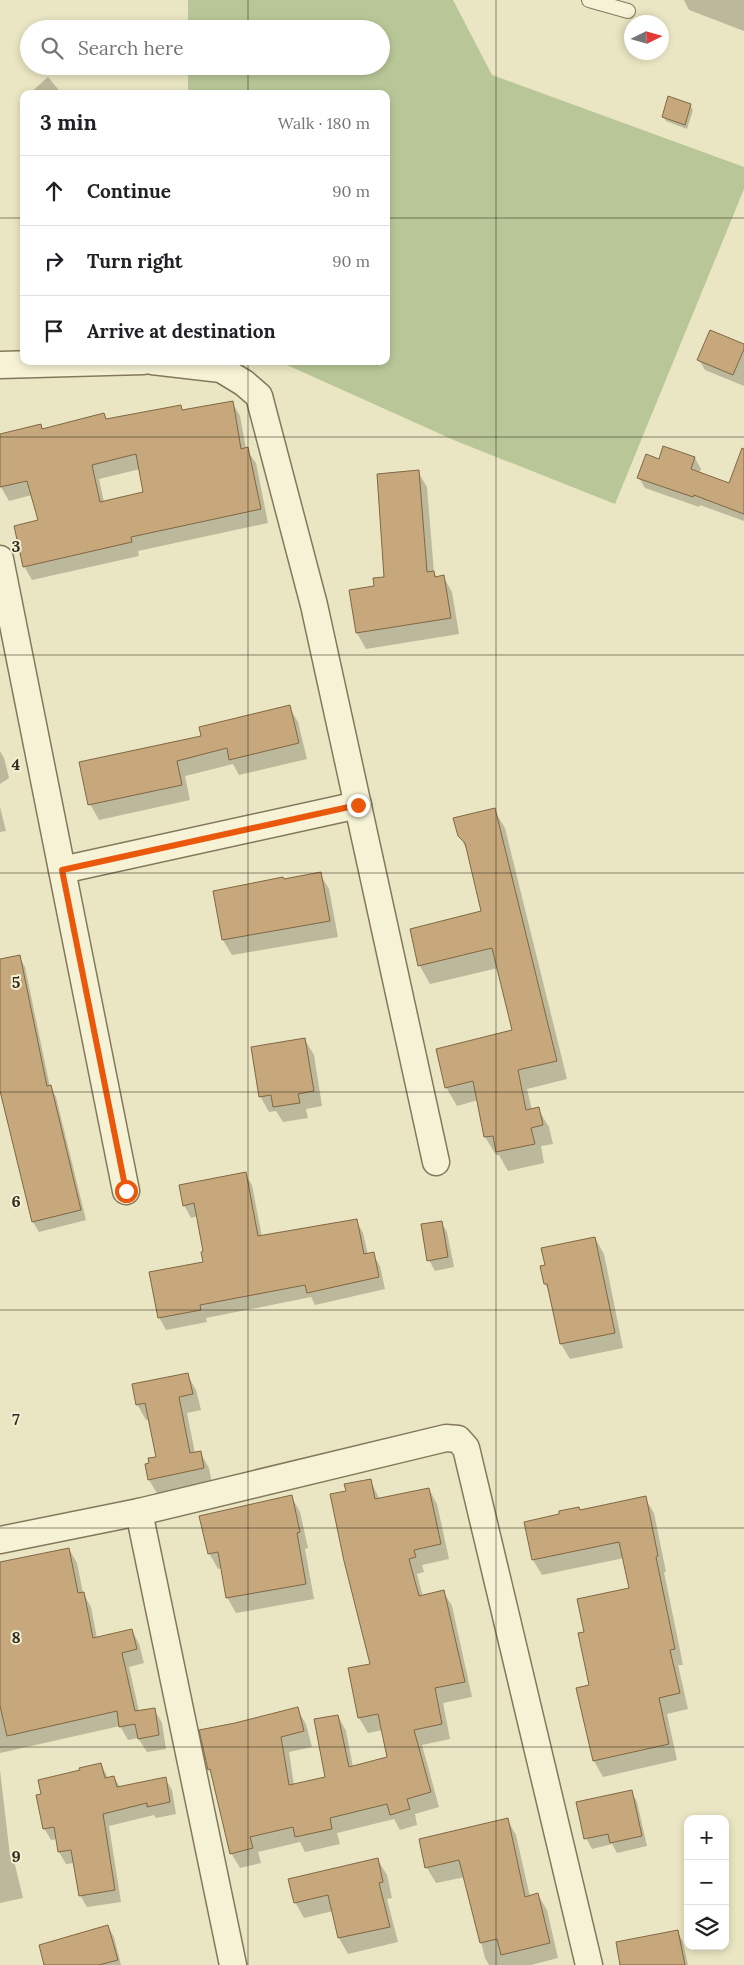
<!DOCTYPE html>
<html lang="en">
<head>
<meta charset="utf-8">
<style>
  :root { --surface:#fff; --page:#f6f6f6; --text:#202124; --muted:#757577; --line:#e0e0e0 }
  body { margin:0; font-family:Lora,serif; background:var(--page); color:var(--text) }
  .controls { position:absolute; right:15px; bottom:15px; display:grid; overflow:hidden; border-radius:10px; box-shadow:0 2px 8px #0003 }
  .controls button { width:45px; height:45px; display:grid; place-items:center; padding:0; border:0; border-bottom:1px solid var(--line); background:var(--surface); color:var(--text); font:25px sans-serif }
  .compass { position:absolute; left:624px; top:15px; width:45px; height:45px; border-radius:50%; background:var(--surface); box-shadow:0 2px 8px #0003; rotate:85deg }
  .stop { position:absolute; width:15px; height:15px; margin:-11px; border:4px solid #ea580c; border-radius:50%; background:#fff }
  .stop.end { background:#ea580c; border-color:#fff; box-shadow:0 1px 5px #0008 }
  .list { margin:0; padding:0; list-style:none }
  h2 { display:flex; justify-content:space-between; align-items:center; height:65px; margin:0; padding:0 20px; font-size:21px }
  h2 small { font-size:16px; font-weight:400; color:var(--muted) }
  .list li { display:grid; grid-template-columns:32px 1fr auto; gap:15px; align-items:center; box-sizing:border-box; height:70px; padding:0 20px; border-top:1px solid var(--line) }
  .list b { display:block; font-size:19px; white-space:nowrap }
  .list em { font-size:16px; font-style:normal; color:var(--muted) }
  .icon { flex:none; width:28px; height:28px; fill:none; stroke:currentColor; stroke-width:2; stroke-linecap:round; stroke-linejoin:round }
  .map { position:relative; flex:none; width:744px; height:1965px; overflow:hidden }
  .search { position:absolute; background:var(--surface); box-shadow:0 2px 8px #0003; left:20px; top:20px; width:370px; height:55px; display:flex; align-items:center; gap:12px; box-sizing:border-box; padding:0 18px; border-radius:28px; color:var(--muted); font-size:19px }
  .panel { position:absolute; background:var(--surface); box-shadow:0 2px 8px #0003; left:20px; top:90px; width:370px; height:275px; border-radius:10px }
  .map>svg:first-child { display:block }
  .green { fill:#b9c798 }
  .shadow { fill:#0003; fill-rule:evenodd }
  .building { fill:#c6a87c; stroke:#806743; fill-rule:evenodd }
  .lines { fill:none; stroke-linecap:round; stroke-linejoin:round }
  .lane-casing { stroke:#83785b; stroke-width:16 }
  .street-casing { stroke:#83785b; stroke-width:29 }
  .lane { stroke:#f6f2d6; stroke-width:14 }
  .street { stroke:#f6f2d6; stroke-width:26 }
  .route { stroke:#ea580c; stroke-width:6 }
  .grid { fill:none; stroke:#342d1e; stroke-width:1; stroke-opacity:0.55 }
  .grid-label { font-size:16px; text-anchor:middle; font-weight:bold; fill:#342d1e; stroke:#f2efd2; stroke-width:4; stroke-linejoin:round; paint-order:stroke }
</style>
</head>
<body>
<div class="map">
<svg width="744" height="1965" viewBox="0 0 744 1965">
  <rect width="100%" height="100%" fill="#eae6c3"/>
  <polygon class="green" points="188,0 453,0 492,75 744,167 744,189 615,504 456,441 278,361 386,361 386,94 188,94 188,66 381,66 381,29 188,29"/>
  <g class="shadow">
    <polygon points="684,0 744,0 744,31 689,10"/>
    <polygon points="48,77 62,94 29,94"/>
    <polygon points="690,105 693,110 687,129 666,121 663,116"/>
    <polygon points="744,345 744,386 705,370 699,360"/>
    <path d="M 232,402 L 240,416 L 246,449 L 256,463 L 268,523 L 138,551 L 139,556 L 32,580 L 24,566 L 40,521 L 32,495 L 9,501 L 1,487 L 0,435 L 40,426 L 43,430 L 104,415 L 107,420 L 180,406 L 183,411 ZM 140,469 L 144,492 L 104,502 L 99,479 Z"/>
    <polygon points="664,448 695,458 701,469 699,473 730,485 744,476 744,521 700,505 699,507 645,488 639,478 660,460"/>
    <polygon points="418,472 427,487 434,573 437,578 443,576 452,592 459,634 366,649 357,633 350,591 376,587 386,578"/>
    <polygon points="289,707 298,722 307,759 239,775 233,764 185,776 190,800 99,820 90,804 202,737"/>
    <polygon points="0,751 4,758 9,778 0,784"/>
    <polygon points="0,807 6,831 0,832"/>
    <polygon points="494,810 505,828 567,1079 527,1089 532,1110 538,1109 549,1127 553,1144 541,1146 544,1163 508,1171 499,1155 496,1155 485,1137 478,1100 457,1106 446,1087 513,1031 498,968 430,984 420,966 411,930 483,912 468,852 459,835"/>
    <polygon points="320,874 329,889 338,937 232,955 223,940 284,881"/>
    <polygon points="19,957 25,967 50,1087 56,1097 86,1220 39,1232 33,1222 0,1085 0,961"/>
    <polygon points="305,1040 314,1055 322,1106 306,1109 308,1118 283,1122 276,1111 269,1112 260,1096"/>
    <polygon points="245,1173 252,1185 262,1237 356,1220 363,1233 368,1255 373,1254 380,1266 385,1289 315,1305 311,1297 206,1318 207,1322 166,1330 159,1317 204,1263 205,1252 198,1216 191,1218 184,1205"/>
    <polygon points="441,1222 447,1232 454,1267 435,1271 429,1260"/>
    <polygon points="595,1238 604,1254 623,1348 570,1359 561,1344 551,1294 545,1284 546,1266"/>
    <polygon points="187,1374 196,1390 201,1410 187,1413 195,1453 200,1452 209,1468 212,1484 158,1495 149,1480 146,1465 158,1458 150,1419 146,1420 137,1404"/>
    <polygon points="370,1480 380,1500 429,1489 437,1504 449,1559 422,1565 424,1572 417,1574 423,1597 443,1591 452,1606 472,1697 443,1703 450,1739 422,1745 439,1807 415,1814 417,1825 400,1830 394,1819 337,1833 340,1844 305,1852 300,1842 258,1852 261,1863 240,1868 231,1853 214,1777 209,1769 236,1725 297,1709 306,1724 312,1747 289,1752 294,1785 327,1778 338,1716 346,1731 353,1767 389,1757 383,1730 368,1733 359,1718 371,1665 347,1492"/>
    <polygon points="291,1496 300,1512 308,1548 305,1549 314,1599 236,1613 227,1597 222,1568 218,1569 209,1553"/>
    <polygon points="645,1498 654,1513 666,1572 664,1572 683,1665 678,1665 688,1709 667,1714 677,1760 603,1777 594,1761 578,1689 591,1686 585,1632 630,1589 624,1558 542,1575 533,1560 581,1511"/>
    <polygon points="69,1549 77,1563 83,1593 91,1607 97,1638 132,1630 139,1644 144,1663 129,1667 139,1711 154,1709 162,1723 166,1749 147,1752 138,1738 128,1740 120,1726 0,1753 0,1564"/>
    <polygon points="101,1764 108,1778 114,1777 120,1787 165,1778 172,1790 176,1814 156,1818 154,1815 109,1826 121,1902 87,1907 80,1895 74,1863 66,1864 59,1852 57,1839 51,1840 44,1828 42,1795 81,1771"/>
    <polygon points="0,1770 10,1856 15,1865 23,1898 0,1903"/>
    <polygon points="631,1791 637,1802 647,1846 617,1853 612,1844 592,1849 586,1838"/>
    <polygon points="507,1819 516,1835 530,1897 538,1895 547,1910 558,1958 531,1965 489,1965 485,1958 465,1877 436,1883 427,1868 420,1840"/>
    <polygon points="378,1860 387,1875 392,1898 387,1899 398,1942 348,1954 339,1938 333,1911 304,1918 295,1902"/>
    <polygon points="108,1927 114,1937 121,1965 46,1965"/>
    <polygon points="677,1931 683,1942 688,1965 622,1965"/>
  </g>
  <g class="building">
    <polygon points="668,96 691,104 685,125 662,117"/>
    <polygon points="710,330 744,344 744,349 733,375 697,360"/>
    <path d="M 233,401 L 241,449 L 248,447 L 261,509 L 131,537 L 132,542 L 23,567 L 14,526 L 38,520 L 27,481 L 0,487 L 0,434 L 41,424 L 42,429 L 104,413 L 106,419 L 181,405 L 182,410 ZM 136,454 L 143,492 L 100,502 L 92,465 Z"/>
    <polygon points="663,446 695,457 691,469 729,483 742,448 744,449 744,514 694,495 693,497 637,478 646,454 659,459"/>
    <polygon points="419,470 427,572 434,571 435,577 444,575 451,618 356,633 349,590 374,586 373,578 384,577 377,474"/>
    <polygon points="290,705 299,743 229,760 227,748 177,761 182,785 88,805 79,762 201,736 199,727"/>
    <polygon points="495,808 557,1061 518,1070 526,1110 539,1107 543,1125 531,1128 535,1144 496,1152 493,1136 484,1137 473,1081 445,1088 436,1049 512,1030 492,948 418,966 410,929 481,911 465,843 458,836 453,818"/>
    <polygon points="321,872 330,921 222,940 213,891 283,877 284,879"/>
    <polygon points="20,955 47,1086 51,1085 81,1210 32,1222 0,1091 0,959"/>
    <polygon points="305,1038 314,1091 298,1094 300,1103 273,1107 271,1095 259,1097 251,1047"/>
    <polygon points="246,1172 258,1236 357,1219 364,1254 374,1252 379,1277 307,1293 305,1285 200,1305 201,1310 158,1318 149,1272 203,1262 201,1252 203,1251 194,1203 183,1206 179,1185"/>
    <polygon points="442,1221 448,1257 427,1261 421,1224"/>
    <polygon points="595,1237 615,1333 560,1344 547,1284 544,1284 540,1266 545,1265 541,1248"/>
    <polygon points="188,1373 193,1394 179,1397 190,1453 201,1451 204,1468 148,1480 145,1464 149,1463 148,1458 156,1457 145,1403 136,1405 132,1384"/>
    <polygon points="371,1479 375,1499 429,1488 441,1544 414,1550 416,1557 409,1559 419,1596 444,1590 465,1682 435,1688 442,1724 414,1730 431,1792 407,1799 410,1809 390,1815 387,1804 330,1818 332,1829 295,1837 293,1827 250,1837 253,1848 230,1854 210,1769 208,1770 199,1730 235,1723 298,1707 304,1731 281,1737 289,1785 325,1777 314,1719 338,1715 349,1767 387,1757 378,1714 358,1718 348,1668 370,1664 344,1561 330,1494 346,1491 344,1484"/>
    <polygon points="292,1495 300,1532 297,1533 306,1584 226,1598 218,1552 208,1554 199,1516"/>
    <polygon points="646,1496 658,1556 656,1557 675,1649 670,1650 680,1693 659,1698 669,1744 593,1761 576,1688 589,1685 578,1633 584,1632 577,1599 629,1588 619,1542 532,1560 524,1522 559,1514 559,1511 579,1507 580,1510"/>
    <polygon points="69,1548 78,1593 84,1592 93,1638 132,1629 137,1649 122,1653 135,1711 155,1708 159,1735 138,1739 135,1724 119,1727 117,1711 7,1736 0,1706 0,1562"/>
    <polygon points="101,1763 105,1778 114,1776 117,1787 166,1777 170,1802 147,1807 147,1803 103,1814 115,1890 79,1896 71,1850 58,1852 54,1827 43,1829 36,1795 41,1794 38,1780 80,1770 79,1768"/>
    <polygon points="632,1790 642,1836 610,1843 608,1834 584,1839 576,1802"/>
    <polygon points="508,1818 525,1897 538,1893 550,1943 501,1955 497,1939 480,1943 459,1860 425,1868 419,1839"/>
    <polygon points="378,1858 383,1882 379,1883 390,1927 338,1938 328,1895 294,1903 288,1879"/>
    <polygon points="108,1925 118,1960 99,1965 44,1965 39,1945"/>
    <polygon points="678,1930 685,1965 620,1965 616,1942"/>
  </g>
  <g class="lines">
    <defs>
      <polyline id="lane" points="589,0 628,11"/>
      <g id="street">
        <polyline points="152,361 221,369 244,383 259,396 314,605 436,1162"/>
        <polyline points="0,365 143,361"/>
        <polyline points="0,559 126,1191"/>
        <polyline points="62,870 358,805"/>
        <polyline points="139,1512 233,1965"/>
        <polyline points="0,1540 139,1512 446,1438 458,1439 466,1448 589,1965"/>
      </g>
    </defs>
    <use href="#lane" class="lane-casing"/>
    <use href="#street" class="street-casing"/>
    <use href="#lane" class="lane"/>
    <use href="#street" class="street"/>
  </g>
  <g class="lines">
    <polyline class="route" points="126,1191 62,870 358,805"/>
  </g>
  <path class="grid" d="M 248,0 L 248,29M 496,0 L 496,1965M 248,66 L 248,94M 0,218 L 24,218M 386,218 L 744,218M 248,361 L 248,1965M 0,437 L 744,437M 0,655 L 744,655M 0,873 L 744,873M 0,1092 L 744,1092M 0,1310 L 744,1310M 0,1528 L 744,1528M 0,1747 L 744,1747"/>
  <g class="grid-label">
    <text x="16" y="552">3</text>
    <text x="16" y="770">4</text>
    <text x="16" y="988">5</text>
    <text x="16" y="1207">6</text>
    <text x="16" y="1425">7</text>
    <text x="16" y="1643">8</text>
    <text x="16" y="1862">9</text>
  </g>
</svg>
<div class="controls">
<button>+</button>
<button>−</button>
<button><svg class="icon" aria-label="layers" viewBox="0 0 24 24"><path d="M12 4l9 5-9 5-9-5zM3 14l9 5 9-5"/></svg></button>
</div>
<svg class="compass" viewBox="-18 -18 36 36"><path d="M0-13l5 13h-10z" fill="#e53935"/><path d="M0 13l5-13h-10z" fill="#757577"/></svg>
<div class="stop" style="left:126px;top:1191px"></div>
<div class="stop end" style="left:358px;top:805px"></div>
<div class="search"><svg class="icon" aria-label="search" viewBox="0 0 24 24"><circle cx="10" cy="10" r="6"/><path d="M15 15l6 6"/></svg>Search here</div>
<section class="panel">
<h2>3 min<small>Walk · 180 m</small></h2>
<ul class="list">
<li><svg class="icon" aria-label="ahead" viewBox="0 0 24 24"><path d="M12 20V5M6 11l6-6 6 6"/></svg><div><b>Continue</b></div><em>90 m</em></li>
<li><svg class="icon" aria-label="right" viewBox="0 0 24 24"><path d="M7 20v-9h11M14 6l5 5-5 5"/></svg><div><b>Turn right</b></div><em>90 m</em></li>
<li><svg class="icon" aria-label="arrive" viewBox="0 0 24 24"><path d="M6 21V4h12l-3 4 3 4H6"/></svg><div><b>Arrive at destination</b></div></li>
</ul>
</section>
</div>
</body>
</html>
